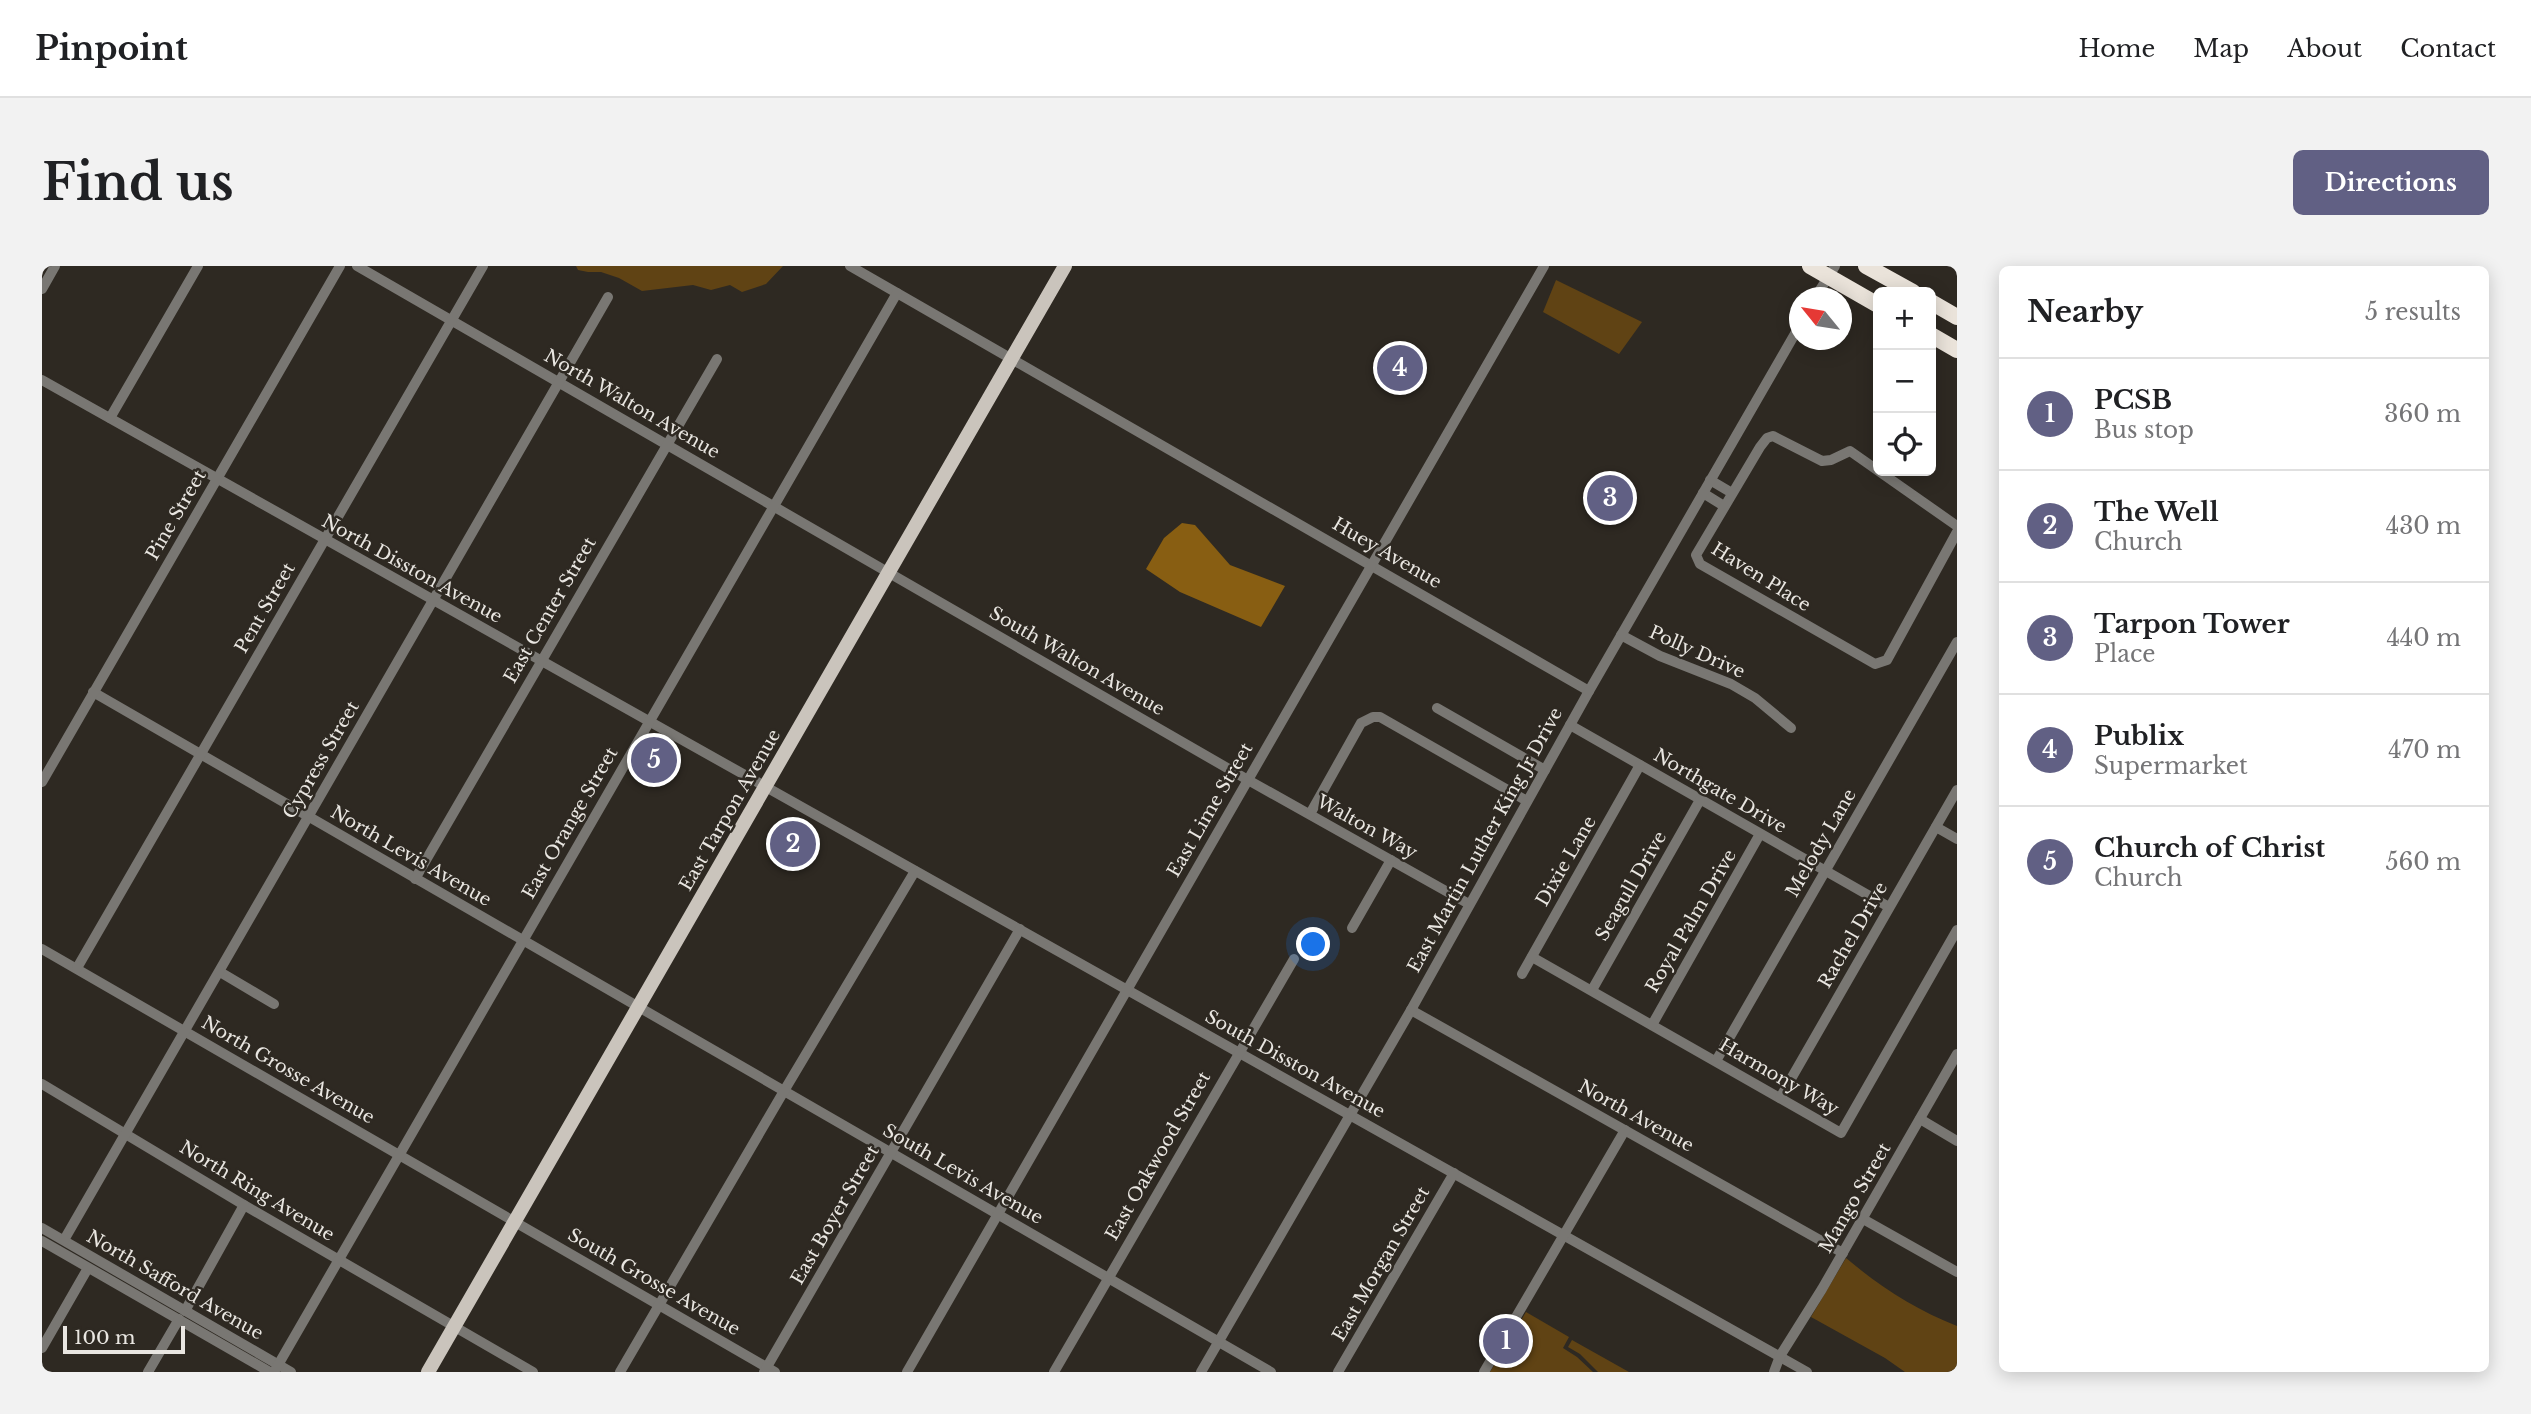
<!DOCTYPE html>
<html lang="en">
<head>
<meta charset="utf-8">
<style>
  :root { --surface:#fff; --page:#f2f2f2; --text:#202124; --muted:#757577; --line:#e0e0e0; --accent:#616084 }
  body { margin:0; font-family:"Libre Baskerville",serif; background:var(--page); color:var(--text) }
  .controls { position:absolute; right:21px; top:21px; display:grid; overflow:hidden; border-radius:10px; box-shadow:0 4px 18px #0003 }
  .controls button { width:63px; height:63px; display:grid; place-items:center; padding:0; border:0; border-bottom:2px solid var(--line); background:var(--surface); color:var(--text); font:35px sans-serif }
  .compass { position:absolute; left:1747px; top:21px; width:63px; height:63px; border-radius:50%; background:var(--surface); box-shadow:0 4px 18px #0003; rotate:300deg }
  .scale { position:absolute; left:21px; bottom:18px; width:122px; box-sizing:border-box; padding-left:7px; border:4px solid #e9e6e1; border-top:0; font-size:19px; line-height:24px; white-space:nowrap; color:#e9e6e1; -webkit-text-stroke:5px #2e2922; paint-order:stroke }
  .you { position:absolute; left:1272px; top:679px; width:24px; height:24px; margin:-18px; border:5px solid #fff; border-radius:50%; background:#1a73e8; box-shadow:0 0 0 10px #1a73e833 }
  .badge { display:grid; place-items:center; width:46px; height:46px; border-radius:50%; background:var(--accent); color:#fff; font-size:23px; font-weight:700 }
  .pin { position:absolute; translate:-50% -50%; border:4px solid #fff; box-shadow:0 2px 7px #0006 }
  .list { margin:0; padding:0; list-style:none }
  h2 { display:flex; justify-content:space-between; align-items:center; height:91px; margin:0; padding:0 28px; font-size:30px }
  h2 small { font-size:23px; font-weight:400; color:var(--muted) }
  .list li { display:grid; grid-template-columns:46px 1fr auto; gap:21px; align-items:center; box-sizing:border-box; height:112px; padding:0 28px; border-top:2px solid var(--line) }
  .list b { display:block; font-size:26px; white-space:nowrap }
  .list p { margin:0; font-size:23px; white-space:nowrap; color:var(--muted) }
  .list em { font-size:23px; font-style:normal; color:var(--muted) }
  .icon { flex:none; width:38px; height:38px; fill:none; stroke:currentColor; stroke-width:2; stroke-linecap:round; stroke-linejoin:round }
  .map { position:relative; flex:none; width:1915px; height:1106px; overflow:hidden; border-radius:10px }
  header { display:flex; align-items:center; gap:42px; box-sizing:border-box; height:98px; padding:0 35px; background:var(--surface); border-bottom:2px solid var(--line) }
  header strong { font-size:33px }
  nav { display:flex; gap:38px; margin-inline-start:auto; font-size:24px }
  .intro { display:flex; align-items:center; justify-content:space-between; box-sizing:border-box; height:168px; padding:0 42px }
  h1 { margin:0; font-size:49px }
  .button { padding:18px 32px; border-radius:10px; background:var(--accent); color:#fff; font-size:24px; font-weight:700 }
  main { display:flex; gap:42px; padding:0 42px }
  aside { flex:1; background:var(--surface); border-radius:10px; box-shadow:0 4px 18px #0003 }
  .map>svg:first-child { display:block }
  .green { fill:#604314 }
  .water { fill:#885e12 }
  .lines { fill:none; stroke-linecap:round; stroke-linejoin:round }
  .minor { stroke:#797773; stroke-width:10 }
  .major { stroke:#cac4bc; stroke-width:14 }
  .highway { stroke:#eae3da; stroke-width:16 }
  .labels { text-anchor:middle; stroke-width:5; stroke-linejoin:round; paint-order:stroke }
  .street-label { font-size:18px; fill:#e9e6e1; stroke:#2e2922 }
</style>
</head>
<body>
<header>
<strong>Pinpoint</strong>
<nav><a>Home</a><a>Map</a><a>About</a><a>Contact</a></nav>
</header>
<div class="intro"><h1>Find us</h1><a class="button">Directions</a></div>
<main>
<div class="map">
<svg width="1915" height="1106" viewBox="0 0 1915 1106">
  <rect width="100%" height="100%" fill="#2e2922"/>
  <g class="green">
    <polygon points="534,0 741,0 724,18 700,26 688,19 669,24 651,19 600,25 577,12 559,6 546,6 536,4"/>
    <polygon points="1514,14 1600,56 1577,88 1501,46"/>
    <path d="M 1804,992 C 1837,1020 1874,1044 1915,1060 L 1915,1106 L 1863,1106 L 1843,1092 L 1769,1051 Z"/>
    <polygon points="1484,1046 1527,1071 1521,1082 1535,1091 1551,1106 1448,1106"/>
    <polygon points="1530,1074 1587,1106 1556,1106 1538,1088 1526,1081"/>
  </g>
  <polygon class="water" points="1140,257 1153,259 1188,299 1243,320 1219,361 1138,326 1104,303 1122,272"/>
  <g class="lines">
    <g class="minor">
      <polyline points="315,0 1206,514 1427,638"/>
      <polyline points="808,0 1547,425"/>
      <polyline points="0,23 13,0"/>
      <polyline points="1773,32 1793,0"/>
      <polyline points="0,114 1765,1106"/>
      <polyline points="68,152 156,0"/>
      <polyline points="1668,214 1690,227"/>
      <polyline points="1661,227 1682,240"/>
      <polyline points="1915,260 1808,185 1789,194 1780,195 1731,170 1725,172 1718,181 1654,289 1658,298 1833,398 1845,394 1915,266"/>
      <polyline points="1579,369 1618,390 1689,418 1713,432 1749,462"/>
      <polyline points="51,426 1229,1106"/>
      <polyline points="1395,442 1503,504"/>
      <polyline points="1528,459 1847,641"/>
      <polyline points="0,516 298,0"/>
      <polyline points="1268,548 1319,457 1331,451 1338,451 1485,535"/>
      <polyline points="1894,561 1915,573"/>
      <polyline points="373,613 675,93"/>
      <polyline points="1310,662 1349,594"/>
      <polyline points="0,683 733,1106"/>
      <polyline points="1490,691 1799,867 1915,664"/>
      <polyline points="35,702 441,0"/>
      <polyline points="178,706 232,738"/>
      <polyline points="1480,708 1598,499"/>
      <polyline points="1550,724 1658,534"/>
      <polyline points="1369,744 1801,987"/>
      <polyline points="1610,759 1718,568"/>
      <polyline points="1674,795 1915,376"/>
      <polyline points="0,818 202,939 491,1106"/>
      <polyline points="1738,832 1915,524"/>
      <polyline points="1878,853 1915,875"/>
      <polyline points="1821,953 1915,1006"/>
      <polyline points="0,962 249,1106"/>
      <polyline points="22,974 566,31"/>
      <polyline points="0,975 228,1106"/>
      <polyline points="143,1045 202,939"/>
      <polyline points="0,1082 46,1002"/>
      <polyline points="106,1106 137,1053"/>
      <polyline points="232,1106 855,27"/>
      <polyline points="578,1106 742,825 873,605"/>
      <polyline points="722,1106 978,663"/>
      <polyline points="865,1106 1502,0"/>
      <polyline points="1012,1106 1252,693"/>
      <polyline points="1159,1106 1369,744 1547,425 1758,59"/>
      <polyline points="1296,1106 1412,907"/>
      <polyline points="1442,1106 1583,864"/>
      <polyline points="1732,1106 1738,1090 1780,1023 1915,788"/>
    </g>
    <polyline class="major" points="386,1106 1023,0"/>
    <g class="highway">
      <polyline points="1768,0 1836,39"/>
      <polyline points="1824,0 1871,26"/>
      <polyline points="1889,36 1915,51"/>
      <polyline points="1889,69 1915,84"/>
    </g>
  </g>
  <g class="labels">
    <g class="street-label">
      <text transform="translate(590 138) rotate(30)" y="6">North Walton Avenue</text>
      <text transform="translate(134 249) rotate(-60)" y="6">Pine Street</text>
      <text transform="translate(1345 287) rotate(30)" y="6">Huey Avenue</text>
      <text transform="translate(370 303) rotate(29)" y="6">North Disston Avenue</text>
      <text transform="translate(1719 311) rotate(32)" y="6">Haven Place</text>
      <text transform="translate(223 342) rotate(-60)" y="6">Pent Street</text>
      <text transform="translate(508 344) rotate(-60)" y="6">East Center Street</text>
      <text transform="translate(1655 386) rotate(24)" y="6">Polly Drive</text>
      <text transform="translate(1035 395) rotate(30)" y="6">South Walton Avenue</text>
      <text transform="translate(279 494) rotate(-60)" y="6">Cypress Street</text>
      <text transform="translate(1678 525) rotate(30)" y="6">Northgate Drive</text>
      <text transform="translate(688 544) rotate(-60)" y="6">East Tarpon Avenue</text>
      <text transform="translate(1168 544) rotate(-60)" y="6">East Lime Street</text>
      <text transform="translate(528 557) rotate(-60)" y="6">East Orange Street</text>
      <text transform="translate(1325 561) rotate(29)" y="6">Walton Way</text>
      <text transform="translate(1443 574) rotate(-61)" y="6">East Martin Luther King Jr Drive</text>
      <text transform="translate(1779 577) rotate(-60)" y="6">Melody Lane</text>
      <text transform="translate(369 590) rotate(30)" y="6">North Levis Avenue</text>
      <text transform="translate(1524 595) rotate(-60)" y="6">Dixie Lane</text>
      <text transform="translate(1589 620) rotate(-60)" y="6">Seagull Drive</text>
      <text transform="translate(1649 655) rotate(-60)" y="6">Royal Palm Drive</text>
      <text transform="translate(1811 669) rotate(-60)" y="6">Rachel Drive</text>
      <text transform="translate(1253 798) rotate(29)" y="6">South Disston Avenue</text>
      <text transform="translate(246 804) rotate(30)" y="6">North Grosse Avenue</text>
      <text transform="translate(1737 811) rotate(30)" y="6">Harmony Way</text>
      <text transform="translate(1594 850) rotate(29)" y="6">North Avenue</text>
      <text transform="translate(1116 890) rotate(-60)" y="6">East Oakwood Street</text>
      <text transform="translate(921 908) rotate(30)" y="6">South Levis Avenue</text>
      <text transform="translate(215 925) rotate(31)" y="6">North Ring Avenue</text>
      <text transform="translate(1813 932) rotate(-60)" y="6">Mango Street</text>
      <text transform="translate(793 949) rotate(-60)" y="6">East Boyer Street</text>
      <text transform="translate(1339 998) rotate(-60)" y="6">East Morgan Street</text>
      <text transform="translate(612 1016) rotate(30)" y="6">South Grosse Avenue</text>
      <text transform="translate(133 1019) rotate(30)" y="6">North Safford Avenue</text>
    </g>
  </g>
</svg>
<div class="controls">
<button>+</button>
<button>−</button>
<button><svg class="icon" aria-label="locate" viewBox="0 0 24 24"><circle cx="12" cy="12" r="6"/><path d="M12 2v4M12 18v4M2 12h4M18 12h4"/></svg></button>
</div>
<svg class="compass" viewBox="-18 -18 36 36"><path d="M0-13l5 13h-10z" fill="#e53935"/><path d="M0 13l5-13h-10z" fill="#757577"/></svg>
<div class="scale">100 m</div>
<div class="you"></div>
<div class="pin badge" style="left:1464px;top:1075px">1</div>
<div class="pin badge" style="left:751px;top:578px">2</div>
<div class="pin badge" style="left:1568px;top:232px">3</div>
<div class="pin badge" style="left:1358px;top:102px">4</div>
<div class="pin badge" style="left:612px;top:494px">5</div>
</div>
<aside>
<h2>Nearby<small>5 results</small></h2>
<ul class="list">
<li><span class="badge">1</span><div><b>PCSB</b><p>Bus stop</p></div><em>360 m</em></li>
<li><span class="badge">2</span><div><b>The Well</b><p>Church</p></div><em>430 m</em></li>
<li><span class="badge">3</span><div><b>Tarpon Tower</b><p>Place</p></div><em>440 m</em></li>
<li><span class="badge">4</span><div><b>Publix</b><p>Supermarket</p></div><em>470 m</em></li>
<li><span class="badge">5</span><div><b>Church of Christ</b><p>Church</p></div><em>560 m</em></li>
</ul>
</aside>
</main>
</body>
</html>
